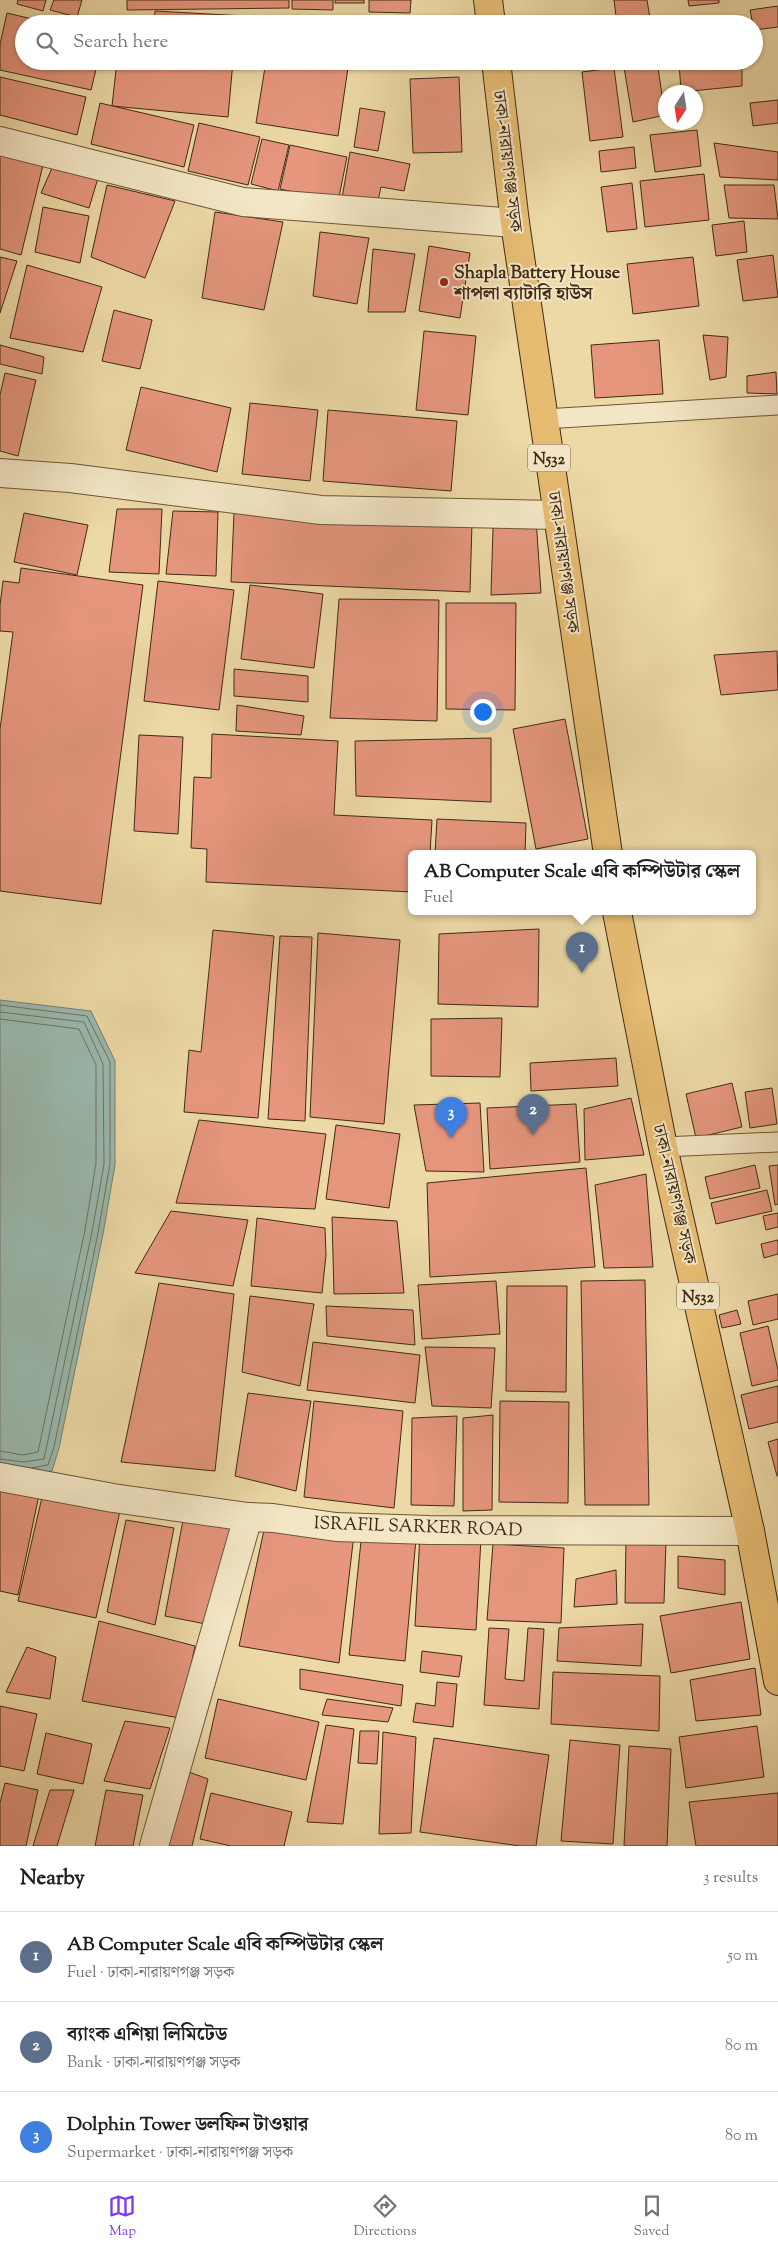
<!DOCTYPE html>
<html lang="en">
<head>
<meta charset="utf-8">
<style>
  :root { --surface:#fff; --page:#f2f2f2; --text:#202124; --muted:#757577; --line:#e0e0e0; --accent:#7c3aed }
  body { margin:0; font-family:"Sorts Mill Goudy","Noto Serif Bengali",serif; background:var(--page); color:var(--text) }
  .compass { position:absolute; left:658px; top:85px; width:45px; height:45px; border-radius:50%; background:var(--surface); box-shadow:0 1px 4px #0004; rotate:192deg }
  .you { position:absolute; left:482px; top:711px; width:18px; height:18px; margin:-12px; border:4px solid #fff; border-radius:50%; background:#1a73e8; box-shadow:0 0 0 8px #1a73e833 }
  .badge { display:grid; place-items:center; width:32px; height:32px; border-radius:50%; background:var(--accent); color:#fff; font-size:16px; font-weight:700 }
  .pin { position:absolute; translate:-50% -41px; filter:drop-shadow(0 1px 2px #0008) }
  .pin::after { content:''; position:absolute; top:26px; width:18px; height:15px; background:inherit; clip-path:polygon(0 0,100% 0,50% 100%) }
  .popup { position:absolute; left:408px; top:850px; width:348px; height:65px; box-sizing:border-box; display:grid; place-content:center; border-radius:8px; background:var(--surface); filter:drop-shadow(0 1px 4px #0005); font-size:16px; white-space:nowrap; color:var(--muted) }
  .popup b { font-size:19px; color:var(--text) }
  .popup::after { content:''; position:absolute; left:50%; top:100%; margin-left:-10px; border:10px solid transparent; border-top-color:var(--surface) }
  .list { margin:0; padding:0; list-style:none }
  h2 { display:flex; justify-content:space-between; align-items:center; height:65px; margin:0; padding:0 20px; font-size:21px }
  h2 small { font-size:16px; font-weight:400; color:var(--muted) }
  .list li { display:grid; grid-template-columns:32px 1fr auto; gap:15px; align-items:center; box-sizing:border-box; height:90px; padding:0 20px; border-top:1px solid var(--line) }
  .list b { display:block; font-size:19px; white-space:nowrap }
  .list p { margin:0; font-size:16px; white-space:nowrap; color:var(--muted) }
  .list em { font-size:16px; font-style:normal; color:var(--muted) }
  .icon { flex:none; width:28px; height:28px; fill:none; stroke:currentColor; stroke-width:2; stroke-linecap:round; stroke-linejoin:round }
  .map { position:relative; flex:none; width:778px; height:1846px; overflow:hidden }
  .search { position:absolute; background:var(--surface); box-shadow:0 1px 4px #0004; left:15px; right:15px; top:15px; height:55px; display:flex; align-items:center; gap:12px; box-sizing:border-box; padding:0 18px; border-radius:28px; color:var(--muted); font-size:19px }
  .sheet { height:335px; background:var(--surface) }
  nav { display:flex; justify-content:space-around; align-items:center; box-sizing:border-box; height:70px; border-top:1px solid var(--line); background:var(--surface); font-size:14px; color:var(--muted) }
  nav a { display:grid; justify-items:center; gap:2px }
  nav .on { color:var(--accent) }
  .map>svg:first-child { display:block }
  .water { fill:#9ab9ae; stroke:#778071 }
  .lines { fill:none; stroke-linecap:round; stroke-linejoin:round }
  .shore { stroke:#6e7262; stroke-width:1 }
  .building { fill:#e5967d; stroke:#422a16 }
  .lane-casing { stroke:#6c563a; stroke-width:21 }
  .street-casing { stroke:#6c563a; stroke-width:30 }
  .highway-casing { stroke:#422a16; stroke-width:30 }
  .lane { stroke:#f3e6c5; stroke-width:19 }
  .street { stroke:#f3e6c5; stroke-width:28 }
  .highway { stroke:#e6bc73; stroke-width:28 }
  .poi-dot { fill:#8f2418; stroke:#f3e6c5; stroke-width:2 }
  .labels { text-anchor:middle; stroke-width:4; stroke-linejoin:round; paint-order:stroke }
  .shield { fill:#f3e6c5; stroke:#77624a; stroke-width:1 }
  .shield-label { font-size:16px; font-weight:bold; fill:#422a16 }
  .street-label { font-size:18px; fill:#422a16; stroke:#f3e6c5 }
  .poi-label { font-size:18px; font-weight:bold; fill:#422a16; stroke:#f3e6c5; text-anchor:start }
</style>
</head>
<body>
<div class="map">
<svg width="778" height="1846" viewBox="0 0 778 1846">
  <rect width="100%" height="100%" fill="#ecd9a6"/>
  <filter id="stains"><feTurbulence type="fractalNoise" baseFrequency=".004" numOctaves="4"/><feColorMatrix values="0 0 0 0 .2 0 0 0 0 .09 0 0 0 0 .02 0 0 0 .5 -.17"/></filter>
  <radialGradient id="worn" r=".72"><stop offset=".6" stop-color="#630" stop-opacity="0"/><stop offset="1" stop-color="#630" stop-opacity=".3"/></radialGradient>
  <polygon class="water" points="0,1000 91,1011 115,1061 115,1165 103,1234 59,1448 52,1471 23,1473 0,1470"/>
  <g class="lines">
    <g class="shore">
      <polyline points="0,1005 87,1016 110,1062 110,1164 98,1233 54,1447 48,1465 31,1468"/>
      <polyline points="0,1012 84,1022 103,1064 104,1164 92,1232 44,1459 23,1462 0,1459"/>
      <polyline points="0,1019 79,1029 96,1065 96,1163 85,1230 38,1452 23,1455 0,1451"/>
    </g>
  </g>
  <g class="building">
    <polygon points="18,0 46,0 43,11 17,4"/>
    <polygon points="54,0 82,0 77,17 50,10"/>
    <polygon points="127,0 289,0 289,8 127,10"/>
    <polygon points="292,0 333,0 333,10 292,9"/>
    <rect x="335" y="0" width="29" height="3"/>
    <polygon points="369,0 411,0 410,13 369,12"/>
    <polygon points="614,0 647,0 651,24 617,24"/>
    <polygon points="688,0 719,0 719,3 689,6"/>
    <polygon points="778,6 778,27 754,30 750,10"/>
    <polygon points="155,11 262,17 261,24 154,24"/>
    <polygon points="7,13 53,24 24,24 24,61 98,61 91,90 0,70 0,44"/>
    <polygon points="117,61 233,61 228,117 112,106"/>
    <polygon points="266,61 349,61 338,136 256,123"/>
    <polygon points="623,61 657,61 665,115 633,122"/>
    <polygon points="679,61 742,61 742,86 681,92"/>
    <polygon points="614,68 623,137 590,141 582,72"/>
    <polygon points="0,77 86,97 77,135 0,115"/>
    <polygon points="459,77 462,152 413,153 410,79"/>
    <polygon points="778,100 778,123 753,126 750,103"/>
    <polygon points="100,103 194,125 184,167 91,144"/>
    <polygon points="360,108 385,112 378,151 354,147"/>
    <polygon points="199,123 260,137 248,185 188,171"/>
    <polygon points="697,130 701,166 655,172 650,135"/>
    <polygon points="262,139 289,145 278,191 251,184"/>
    <polygon points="714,143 778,152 778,180 720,177"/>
    <polygon points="290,145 347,157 338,202 280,189"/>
    <polygon points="634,147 636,168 601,172 599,151"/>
    <polygon points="0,150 44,161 21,255 0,249"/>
    <polygon points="350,152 410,164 404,191 381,187 377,205 342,198"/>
    <polygon points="52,168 98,178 89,208 41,193"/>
    <polygon points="704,174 709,220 645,227 640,181"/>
    <polygon points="632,183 637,229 607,232 601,187"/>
    <polygon points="107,185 175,201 145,278 91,257"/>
    <polygon points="724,185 774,185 778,219 729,218"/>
    <polygon points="43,207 89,216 80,263 35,252"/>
    <polygon points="215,212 283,222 264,310 202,298"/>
    <polygon points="744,221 747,252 716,256 712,225"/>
    <polygon points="320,232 369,238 357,304 313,296"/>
    <polygon points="429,246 470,253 460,318 419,311"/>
    <polygon points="373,249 415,254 405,312 368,312"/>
    <polygon points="773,255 778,297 743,301 737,260"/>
    <polygon points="0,257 17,261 0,313"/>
    <polygon points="693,257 699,306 633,314 627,264"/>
    <polygon points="27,265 102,287 83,352 10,338"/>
    <polygon points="114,310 152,320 140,369 102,361"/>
    <polygon points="424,331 476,336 468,415 416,410"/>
    <polygon points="703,335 728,337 726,377 710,380"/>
    <polygon points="659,340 663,394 595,398 591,345"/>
    <polygon points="0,345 44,357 42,374 0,364"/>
    <polygon points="776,372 777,394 747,393 747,376"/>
    <polygon points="5,373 36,380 18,456 0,451 0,395"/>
    <polygon points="141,387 231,408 217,472 126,450"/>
    <polygon points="250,403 318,410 310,481 242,474"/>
    <polygon points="328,410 457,421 451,491 323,481"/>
    <polygon points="117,509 162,509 159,574 109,572"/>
    <polygon points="173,511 218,512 216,576 166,574"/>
    <polygon points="24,513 88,525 77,575 14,562"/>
    <polygon points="234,513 472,523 470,592 231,582"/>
    <polygon points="536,519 541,593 491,595 493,528"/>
    <polygon points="21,568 143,585 101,904 0,891 0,729 13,632 0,631 0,605 3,581 19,583"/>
    <polygon points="158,581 234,590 219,710 144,701"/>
    <polygon points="250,585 323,594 314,668 241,659"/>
    <polygon points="339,599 439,600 437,721 330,718"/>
    <polygon points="446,603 516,603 515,710 446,709"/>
    <polygon points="777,651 778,690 721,695 714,655"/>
    <polygon points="234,669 308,676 308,702 234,696"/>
    <polygon points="237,705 304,716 301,735 236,731"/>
    <polygon points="565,719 588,839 536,849 513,729"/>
    <polygon points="212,734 338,741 334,815 432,820 430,854 412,854 412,892 206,882 207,849 191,848 194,777 211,778"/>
    <polygon points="139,735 183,737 178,834 134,831"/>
    <polygon points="491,738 491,802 356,796 355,741"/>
    <polygon points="437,819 526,823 525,854 435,854"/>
    <polygon points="539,929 538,1007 438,1004 439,934"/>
    <polygon points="213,930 274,936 258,1118 184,1112 189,1050 201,1052"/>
    <polygon points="318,933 400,940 384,1124 310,1117"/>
    <polygon points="280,936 312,937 305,1121 268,1119"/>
    <polygon points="502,1018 500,1077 431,1076 431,1019"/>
    <polygon points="616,1058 618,1086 531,1091 530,1063"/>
    <polygon points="732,1083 742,1127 696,1138 686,1094"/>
    <polygon points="772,1088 777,1124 750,1128 745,1092"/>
    <polygon points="631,1098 644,1155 585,1160 584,1109"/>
    <polygon points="480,1103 484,1172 426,1171 414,1105"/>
    <polygon points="576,1104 580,1162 490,1169 487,1108"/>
    <polygon points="199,1120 326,1134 315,1209 176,1203"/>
    <polygon points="336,1125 400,1134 389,1208 326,1199"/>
    <polygon points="755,1165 760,1188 710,1199 705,1177"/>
    <polygon points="778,1165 778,1204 775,1205 769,1166"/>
    <polygon points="586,1168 595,1267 430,1277 427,1183"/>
    <polygon points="646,1174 653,1267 604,1268 595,1185"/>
    <polygon points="767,1190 772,1211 716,1224 711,1203"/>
    <polygon points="171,1211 248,1220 233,1286 135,1273"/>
    <polygon points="778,1213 778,1227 766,1230 763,1216"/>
    <polygon points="332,1217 397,1221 404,1293 334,1294"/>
    <polygon points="257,1218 325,1228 326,1255 322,1293 251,1286"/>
    <polygon points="778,1240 778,1254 764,1258 761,1244"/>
    <polygon points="645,1280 649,1505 585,1505 581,1281"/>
    <polygon points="496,1281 500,1334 422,1339 418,1285"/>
    <polygon points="159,1283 234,1294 215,1471 121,1462"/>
    <polygon points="507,1286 567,1286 566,1392 506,1391"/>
    <polygon points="778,1294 778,1319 753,1325 748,1301"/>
    <polygon points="250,1296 314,1304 300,1386 242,1372"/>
    <polygon points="326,1306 413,1310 415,1345 327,1336"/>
    <polygon points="737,1310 741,1324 722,1328 719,1315"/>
    <polygon points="768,1326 778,1370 778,1380 752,1386 740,1333"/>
    <polygon points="313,1342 420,1355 415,1403 307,1390"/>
    <polygon points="425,1347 495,1348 491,1408 432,1406"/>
    <polygon points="778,1386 778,1422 749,1429 741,1395"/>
    <polygon points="248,1393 311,1401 296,1491 235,1476"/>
    <polygon points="314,1401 403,1411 394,1508 304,1497"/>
    <polygon points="500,1401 569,1402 568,1503 499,1502"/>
    <polygon points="493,1415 492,1510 463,1511 463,1418"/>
    <polygon points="457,1416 454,1506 411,1505 412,1418"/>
    <polygon points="778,1439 778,1476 777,1476 768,1442"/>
    <polygon points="0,1487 39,1495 18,1595 0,1591"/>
    <polygon points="43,1493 120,1511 96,1618 18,1601"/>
    <polygon points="184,1515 237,1522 216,1626 165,1616"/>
    <polygon points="126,1520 174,1528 155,1625 107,1612"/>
    <polygon points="266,1521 354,1534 339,1663 239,1646"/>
    <polygon points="362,1532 416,1539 405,1661 349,1655"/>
    <polygon points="420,1534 481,1538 476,1630 415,1626"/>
    <polygon points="626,1539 666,1541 664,1603 625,1603"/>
    <polygon points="493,1544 564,1548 561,1623 487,1620"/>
    <polygon points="678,1556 725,1560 725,1595 678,1588"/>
    <polygon points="616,1570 617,1604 574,1607 576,1579"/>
    <polygon points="741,1602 750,1659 671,1673 660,1616"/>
    <polygon points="99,1621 195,1646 180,1718 82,1701"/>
    <polygon points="643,1624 641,1666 557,1661 559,1628"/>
    <polygon points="489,1628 509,1629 505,1679 524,1681 528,1628 544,1629 539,1709 484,1705"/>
    <polygon points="27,1647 56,1657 50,1699 6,1692"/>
    <polygon points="422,1651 462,1656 459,1677 420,1672"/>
    <polygon points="755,1668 761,1715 696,1721 690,1680"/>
    <polygon points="300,1669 403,1685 401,1706 300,1689"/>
    <polygon points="553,1672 660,1676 659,1731 551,1724"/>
    <polygon points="437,1682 457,1684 453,1727 413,1722 416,1703 435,1706"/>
    <polygon points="218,1699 319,1722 306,1780 205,1758"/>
    <polygon points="327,1699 393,1708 388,1722 322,1715"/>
    <polygon points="0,1706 37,1714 24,1771 0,1766"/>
    <polygon points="125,1721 170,1728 150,1789 104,1781"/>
    <polygon points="326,1725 354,1729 343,1824 307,1822"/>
    <polygon points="757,1726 764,1777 686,1788 679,1737"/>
    <polygon points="360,1731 379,1731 377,1764 358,1763"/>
    <polygon points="383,1732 416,1737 411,1833 379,1834"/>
    <polygon points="46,1733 92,1744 83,1784 37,1774"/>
    <polygon points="434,1738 549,1755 536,1846 520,1846 420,1832"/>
    <polygon points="570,1740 620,1745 613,1844 561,1841"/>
    <polygon points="629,1746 671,1749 667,1846 624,1846"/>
    <polygon points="178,1768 208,1779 192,1846 157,1846"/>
    <polygon points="5,1783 38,1790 26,1846 0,1846 0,1803"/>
    <polygon points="50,1790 74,1790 57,1846 33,1846"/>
    <polygon points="106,1790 143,1795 133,1846 95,1846"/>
    <polygon points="211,1793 292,1812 284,1846 231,1846 200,1839"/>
    <polygon points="778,1793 778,1846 696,1846 689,1802"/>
  </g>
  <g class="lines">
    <defs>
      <g id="lane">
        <polyline points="544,419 778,405"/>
        <polyline points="663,1147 778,1142"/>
      </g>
      <g id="street">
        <polyline points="0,141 243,202 515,223"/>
        <polyline points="0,473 70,478 321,510 557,515"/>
        <polyline points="0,1477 113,1498 248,1517 273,1518 336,1527 429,1530 750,1531"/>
        <polyline points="154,1846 248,1517"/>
      </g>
      <g id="highway">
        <polyline points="488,0 491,24"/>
        <polyline points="496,61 515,223 608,854"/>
        <polyline points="617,912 663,1147 750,1531 778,1681"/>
      </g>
    </defs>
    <use href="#lane" class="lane-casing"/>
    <use href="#street" class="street-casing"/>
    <use href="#highway" class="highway-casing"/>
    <use href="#lane" class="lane"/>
    <use href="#street" class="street"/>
    <use href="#highway" class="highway"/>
  </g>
  <circle class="poi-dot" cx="444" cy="282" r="5"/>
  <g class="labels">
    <g class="shield">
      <rect x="528" y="444.5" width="42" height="27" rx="4"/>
      <rect x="677" y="1282.5" width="42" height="27" rx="4"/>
    </g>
    <g class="shield-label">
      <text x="549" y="464">N532</text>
      <text x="698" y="1302">N532</text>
    </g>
    <g class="street-label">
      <text transform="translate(508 161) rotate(83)" y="6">ঢাকা-নারায়ণগঞ্জ সড়ক</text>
      <text transform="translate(564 562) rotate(82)" y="6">ঢাকা-নারায়ণগঞ্জ সড়ক</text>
      <text transform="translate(675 1194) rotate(77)" y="6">ঢাকা-নারায়ণগঞ্জ সড়ক</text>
      <text transform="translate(418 1526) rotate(2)" y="6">ISRAFIL SARKER ROAD</text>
    </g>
    <g class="poi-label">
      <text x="454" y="278">Shapla Battery House<tspan x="454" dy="21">শাপলা ব্যাটারি হাউস</tspan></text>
    </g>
  </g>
  <rect width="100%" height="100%" filter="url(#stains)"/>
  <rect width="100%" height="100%" fill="url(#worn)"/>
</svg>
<svg class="compass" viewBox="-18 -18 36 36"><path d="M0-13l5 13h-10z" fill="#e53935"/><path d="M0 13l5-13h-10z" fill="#757577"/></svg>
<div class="you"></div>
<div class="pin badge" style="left:582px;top:973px;background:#5c6f8a">1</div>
<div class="popup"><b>AB Computer Scale এবি কম্পিউটার স্কেল</b>Fuel</div>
<div class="pin badge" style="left:533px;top:1135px;background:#5c6f8a">2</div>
<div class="pin badge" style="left:451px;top:1138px;background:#3f7fe0">3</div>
<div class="search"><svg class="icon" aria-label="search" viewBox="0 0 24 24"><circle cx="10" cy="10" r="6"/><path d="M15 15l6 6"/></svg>Search here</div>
</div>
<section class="sheet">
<h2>Nearby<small>3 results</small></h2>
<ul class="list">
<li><span class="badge" style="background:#5c6f8a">1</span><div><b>AB Computer Scale এবি কম্পিউটার স্কেল</b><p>Fuel · ঢাকা-নারায়ণগঞ্জ সড়ক</p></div><em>50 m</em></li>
<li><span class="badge" style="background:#5c6f8a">2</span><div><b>ব্যাংক এশিয়া লিমিটেড</b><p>Bank · ঢাকা-নারায়ণগঞ্জ সড়ক</p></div><em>80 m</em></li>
<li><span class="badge" style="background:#3f7fe0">3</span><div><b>Dolphin Tower ডলফিন টাওয়ার</b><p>Supermarket · ঢাকা-নারায়ণগঞ্জ সড়ক</p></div><em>80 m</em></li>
</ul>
</section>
<nav>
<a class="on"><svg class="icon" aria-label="map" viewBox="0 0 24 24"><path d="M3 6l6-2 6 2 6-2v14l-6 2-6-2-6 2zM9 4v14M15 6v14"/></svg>Map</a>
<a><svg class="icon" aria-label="directions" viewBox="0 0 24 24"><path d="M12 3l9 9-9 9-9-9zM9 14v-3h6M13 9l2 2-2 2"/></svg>Directions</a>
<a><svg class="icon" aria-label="saved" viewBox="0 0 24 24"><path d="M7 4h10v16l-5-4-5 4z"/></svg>Saved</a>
</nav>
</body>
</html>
